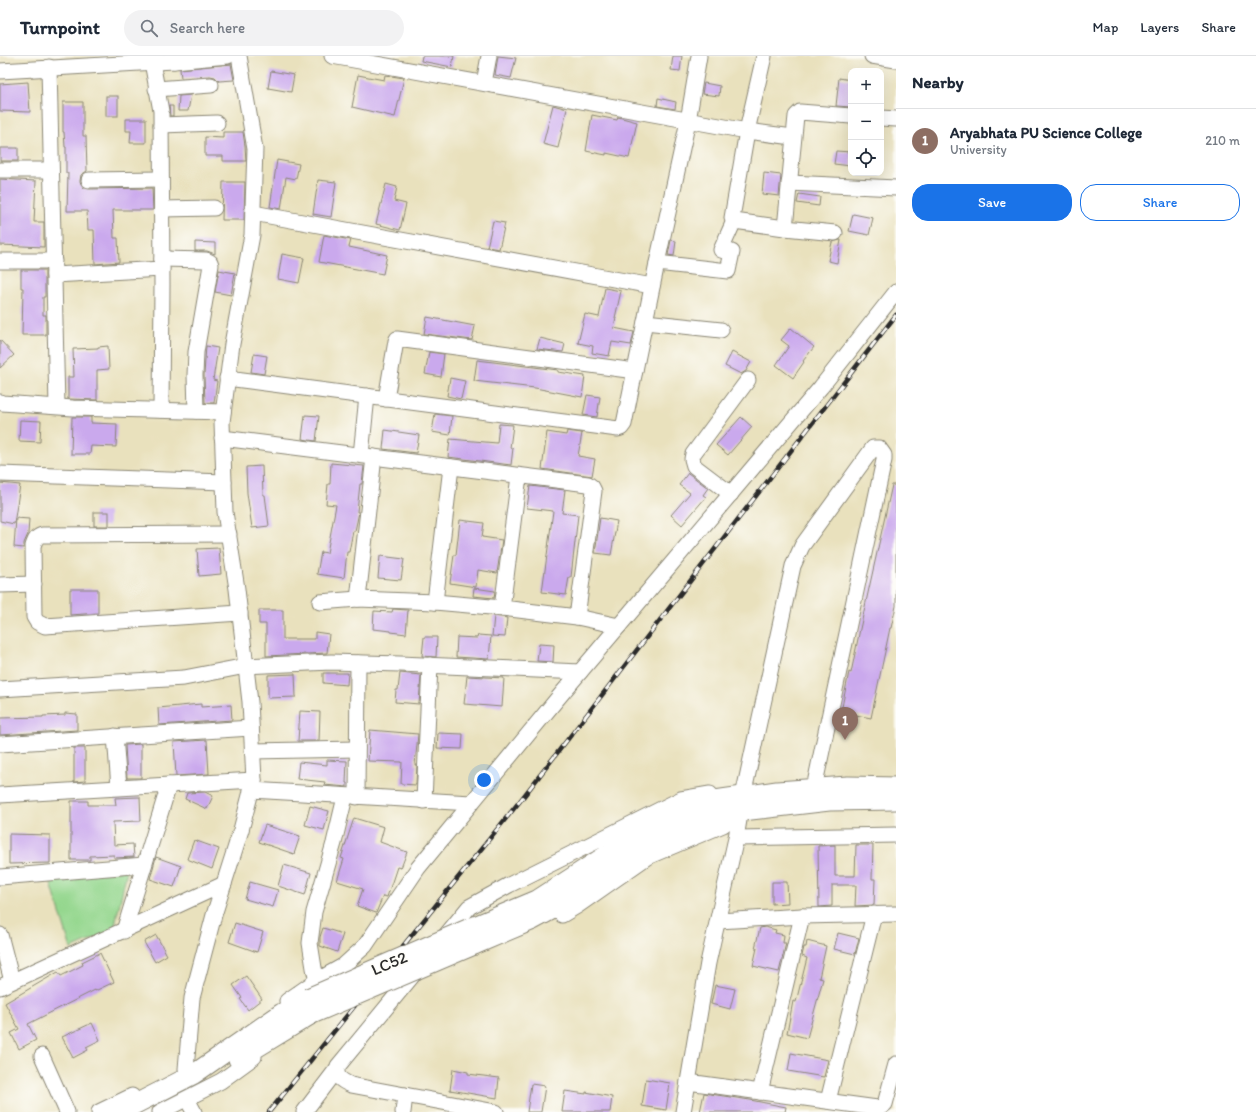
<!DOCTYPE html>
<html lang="en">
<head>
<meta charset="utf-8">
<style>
  :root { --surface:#fff; --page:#f2f2f3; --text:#1f2937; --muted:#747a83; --line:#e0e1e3; --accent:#1a73e8 }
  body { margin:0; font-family:Itim,sans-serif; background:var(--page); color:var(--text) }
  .controls { position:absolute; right:12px; top:12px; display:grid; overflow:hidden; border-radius:8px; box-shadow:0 4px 16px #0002 }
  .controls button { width:36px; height:36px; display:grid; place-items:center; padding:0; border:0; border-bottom:1px solid var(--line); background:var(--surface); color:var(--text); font:20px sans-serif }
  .you { position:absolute; left:484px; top:724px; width:14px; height:14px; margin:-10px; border:3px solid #fff; border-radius:50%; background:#1a73e8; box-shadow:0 0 0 6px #1a73e833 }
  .badge { display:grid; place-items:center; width:26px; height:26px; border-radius:50%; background:var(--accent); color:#fff; font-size:13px; font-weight:700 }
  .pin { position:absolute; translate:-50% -33px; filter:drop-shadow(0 1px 2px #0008) }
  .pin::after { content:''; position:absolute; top:21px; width:14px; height:12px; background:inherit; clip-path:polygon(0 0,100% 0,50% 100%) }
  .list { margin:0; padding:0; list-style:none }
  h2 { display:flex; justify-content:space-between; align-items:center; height:52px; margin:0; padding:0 16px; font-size:17px }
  h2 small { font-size:13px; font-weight:400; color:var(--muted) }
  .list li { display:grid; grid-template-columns:26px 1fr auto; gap:12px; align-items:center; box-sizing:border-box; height:64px; padding:0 16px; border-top:1px solid var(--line) }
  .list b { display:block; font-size:15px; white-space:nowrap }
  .list p { margin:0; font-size:13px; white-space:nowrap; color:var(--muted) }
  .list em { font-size:13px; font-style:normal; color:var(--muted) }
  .actions { display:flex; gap:8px; padding:12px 16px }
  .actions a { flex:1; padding:9px 0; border:1px solid var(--accent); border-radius:16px; text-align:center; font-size:14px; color:var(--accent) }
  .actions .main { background:var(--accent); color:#fff }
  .icon { flex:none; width:22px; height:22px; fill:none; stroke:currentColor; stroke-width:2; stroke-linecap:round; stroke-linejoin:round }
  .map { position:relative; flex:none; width:896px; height:1056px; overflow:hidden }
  header { display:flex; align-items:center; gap:24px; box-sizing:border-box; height:56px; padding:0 20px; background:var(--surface); border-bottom:1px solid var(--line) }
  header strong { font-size:19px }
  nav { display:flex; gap:22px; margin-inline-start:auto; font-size:14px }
  .search { width:280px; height:36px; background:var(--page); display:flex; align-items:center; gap:10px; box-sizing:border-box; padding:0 14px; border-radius:22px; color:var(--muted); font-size:15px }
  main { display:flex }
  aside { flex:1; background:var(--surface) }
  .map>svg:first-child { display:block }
  .green { fill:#94d78e; stroke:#60815c }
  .building { fill:#caa9ed }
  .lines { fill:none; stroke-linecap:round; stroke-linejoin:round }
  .minor-casing { stroke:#8a8674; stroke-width:17 }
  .major-casing { stroke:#8a8674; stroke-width:21 }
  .minor { stroke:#fff; stroke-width:15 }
  .major { stroke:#fff; stroke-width:19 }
  .rail-casing { stroke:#2b2b2b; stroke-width:4.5 }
  .rail { stroke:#fdfcf7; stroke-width:3; stroke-dasharray:9; stroke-linecap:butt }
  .major-bridge-casing { stroke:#8a8674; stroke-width:21; stroke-linecap:butt }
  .major-bridge { stroke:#fff; stroke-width:19 }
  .labels { text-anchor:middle; stroke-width:3; stroke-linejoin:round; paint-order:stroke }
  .street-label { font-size:17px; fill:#2b2b2b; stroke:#fdfcf7 }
</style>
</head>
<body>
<header>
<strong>Turnpoint</strong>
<div class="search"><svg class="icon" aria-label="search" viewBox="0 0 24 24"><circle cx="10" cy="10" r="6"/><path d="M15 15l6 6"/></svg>Search here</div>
<nav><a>Map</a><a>Layers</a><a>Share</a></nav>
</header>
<main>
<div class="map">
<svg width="896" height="1056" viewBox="0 0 896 1056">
  <rect width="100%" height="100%" fill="#fdfcf7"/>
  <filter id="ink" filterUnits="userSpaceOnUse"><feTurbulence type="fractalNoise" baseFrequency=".025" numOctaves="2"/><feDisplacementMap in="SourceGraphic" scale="8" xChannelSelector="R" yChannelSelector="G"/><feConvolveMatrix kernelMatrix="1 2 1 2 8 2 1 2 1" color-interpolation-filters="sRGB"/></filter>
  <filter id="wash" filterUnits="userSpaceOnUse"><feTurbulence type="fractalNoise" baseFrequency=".012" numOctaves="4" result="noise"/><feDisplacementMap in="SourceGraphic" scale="16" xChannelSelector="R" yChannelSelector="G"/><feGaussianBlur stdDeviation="0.9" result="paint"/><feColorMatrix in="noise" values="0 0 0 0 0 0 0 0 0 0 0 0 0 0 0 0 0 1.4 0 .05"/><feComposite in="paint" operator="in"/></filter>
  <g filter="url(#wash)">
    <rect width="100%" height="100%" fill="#e9e1bd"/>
    <polygon class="green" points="127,814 114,874 71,893 49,821"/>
    <g id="blocks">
      <g class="building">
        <polygon points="422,0 454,0 452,11 421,5"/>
        <polygon points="498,0 516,2 511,22 495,19"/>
        <polygon points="673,0 682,0 680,15 671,14"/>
        <polygon points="231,8 234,24 219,25 215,21 210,20 181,22 180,13"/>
        <polygon points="271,15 294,19 291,36 268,32"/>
        <polygon points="358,19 384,24 385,19 404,22 395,61 352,51"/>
        <polygon points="839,22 851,24 851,51 836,50"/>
        <polygon points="28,26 30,56 0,55 0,28"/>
        <polygon points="704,27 720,30 719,40 702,38"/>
        <polygon points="191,39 188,55 178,55 179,40"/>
        <rect x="106" y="40" width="12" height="20"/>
        <polygon points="658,42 676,46 675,53 657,50"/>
        <polygon points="63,46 83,46 83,80 86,80 87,115 81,119 80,125 81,128 84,132 89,133 152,132 153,154 113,154 114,182 118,182 119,206 95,208 94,174 88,174 87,155 67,155 68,117 66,117 66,91 65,91 64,76 63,76"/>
        <polygon points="553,49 567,53 558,92 543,88"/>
        <polygon points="169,50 173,50 173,60 170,60"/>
        <polygon points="592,59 617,64 618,61 637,66 629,102 606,97 606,99 586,95"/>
        <polygon points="126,63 146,63 146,87 130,87 131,75 126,75"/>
        <polygon points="223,76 243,76 245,90 246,105 223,105 223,100 205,100 205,81 223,82"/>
        <rect x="0" y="92" width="18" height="13"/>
        <polygon points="836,95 851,96 851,110 834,108"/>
        <polygon points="277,104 299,108 296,123 286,121 281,153 270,151"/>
        <polygon points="764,117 781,119 779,140 762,138"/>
        <polygon points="0,123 36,125 34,166 44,166 44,191 0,189"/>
        <polygon points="318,124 336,126 331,161 313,158"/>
        <polygon points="223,126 245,126 244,164 222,164"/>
        <polygon points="386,128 397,131 394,145 406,148 400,174 376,168"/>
        <polygon points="799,138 820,141 819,150 797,147"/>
        <polygon points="853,158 873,162 869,179 849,175"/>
        <polygon points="493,165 505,167 499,193 487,191"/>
        <polygon points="324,179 351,184 349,191 387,199 383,218 319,206"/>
        <polygon points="671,184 676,185 674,200 668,199"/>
        <polygon points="840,184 841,184 837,207 828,205 832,186"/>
        <polygon points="195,186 215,187 215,198 207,195 195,195"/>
        <polygon points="282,198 304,202 299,227 278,223"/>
        <polygon points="21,214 45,214 45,241 43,241 43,259 46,259 46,279 22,279 23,232 21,232"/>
        <polygon points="219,214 235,217 231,239 215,236"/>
        <polygon points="605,232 621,235 615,262 616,262 614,272 634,276 631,289 612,286 609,300 592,297 593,290 578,287 585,258 599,261"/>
        <polygon points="427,261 475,270 472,284 424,278"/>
        <polygon points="791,272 814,291 803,305 804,306 793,322 776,309 789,290 781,284"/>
        <polygon points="540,282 565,288 563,296 537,293"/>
        <polygon points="0,284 14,299 0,312"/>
        <polygon points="108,290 109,313 97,314 97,344 68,343 68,321 74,321 73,293 98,292 98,291"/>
        <polygon points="206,290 218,292 213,324 217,325 214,347 205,347 204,319"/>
        <polygon points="429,296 444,298 441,321 425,318"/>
        <polygon points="732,296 751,306 746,315 741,318 725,310"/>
        <polygon points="254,298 267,300 264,318 251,316"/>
        <polygon points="477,304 558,314 558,316 585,320 582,341 535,332 474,325"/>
        <polygon points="450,322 465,325 461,343 447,340"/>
        <polygon points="587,339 600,341 597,361 583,359"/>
        <polygon points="435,358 452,360 450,379 432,376"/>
        <polygon points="305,359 319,360 316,385 302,383"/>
        <polygon points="72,361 91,361 91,367 117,368 116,391 91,390 90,398 71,398"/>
        <polygon points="741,361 752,371 728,399 716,389"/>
        <polygon points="20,364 41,365 40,386 19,385"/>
        <polygon points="499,368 513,369 510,392 513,392 511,409 448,401 450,383 497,387"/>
        <polygon points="385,374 419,379 416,397 383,393"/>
        <polygon points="567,375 582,377 578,400 595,403 592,420 542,413 547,376 566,379"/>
        <polygon points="331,407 364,410 362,428 360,428 357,456 359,456 355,475 353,475 349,496 347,496 344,522 317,518 321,496 327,497 336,449 326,448 328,428 330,428"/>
        <polygon points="262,410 263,439 265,439 269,470 252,472 247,437 246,411"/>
        <polygon points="688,417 708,432 703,439 706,441 682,469 671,459 690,437 679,429"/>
        <polygon points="0,427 20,429 14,468 0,465"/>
        <polygon points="892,429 896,429 896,550 891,572 890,572 871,662 841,656 849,616 851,617 860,573"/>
        <polygon points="530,430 565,434 562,457 578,459 571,521 569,521 566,539 542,536 553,455 527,452"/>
        <rect x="94" y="456" width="15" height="14"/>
        <polygon points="16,462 29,463 28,478 24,487 24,492 14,491"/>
        <polygon points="600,462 617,465 611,499 595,497"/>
        <polygon points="460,464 484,467 482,481 502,484 497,517 478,514 476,531 450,527 454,499 456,499"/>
        <polygon points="219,492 221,518 199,520 197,493"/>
        <polygon points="380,500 404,503 401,524 378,522"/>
        <polygon points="474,532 495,535 494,542 473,540"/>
        <polygon points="70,533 98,533 98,557 70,559"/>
        <polygon points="393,553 408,554 406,578 391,576 391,575 373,573 374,555 392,556"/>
        <polygon points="259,554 283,554 283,583 315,583 315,576 329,578 327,597 266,600 266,568 259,568"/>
        <polygon points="494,560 507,562 505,581 492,580"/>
        <polygon points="478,579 491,580 489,603 456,601 457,581 477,582"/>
        <polygon points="424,581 437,581 436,601 422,600"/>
        <polygon points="539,588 554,589 553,606 537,605"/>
        <polygon points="323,617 348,617 347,629 323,627"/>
        <polygon points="400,617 421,619 419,648 395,646 396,634 398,634"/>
        <polygon points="295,618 296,641 268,642 268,619"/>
        <polygon points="467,620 504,622 502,651 464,648"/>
        <polygon points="201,648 201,651 231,649 232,664 159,669 158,652"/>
        <polygon points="300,655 320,656 319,685 298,685"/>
        <polygon points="65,657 77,658 77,674 0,679 0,662 43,661 43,660 65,659"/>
        <polygon points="370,674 418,678 415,709 417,709 416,729 401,728 402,706 368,705"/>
        <polygon points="438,677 463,678 462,693 437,692"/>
        <polygon points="207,684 209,718 176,720 174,686"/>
        <polygon points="141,688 141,722 127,722 125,689"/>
        <polygon points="74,692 85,692 85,725 74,726"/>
        <polygon points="327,704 347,705 346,727 347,727 347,731 324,729 325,726 297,723 299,706 327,709"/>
        <polygon points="205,736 213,740 207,753 185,743 187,737"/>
        <polygon points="140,741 141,765 113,766 114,789 133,788 134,801 114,802 114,799 90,800 90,804 71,804 71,745 88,745 88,749 116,749 115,742"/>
        <polygon points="310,750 329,755 324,774 305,769"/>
        <polygon points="354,762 384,771 380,786 407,796 401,812 397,811 387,841 383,840 376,857 357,850 363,833 337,825 344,803 341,802"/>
        <polygon points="265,769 300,780 294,798 259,786"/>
        <polygon points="9,778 50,779 50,807 9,808"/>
        <polygon points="194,784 219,793 212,813 187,803"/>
        <polygon points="835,789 835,820 855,820 856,789 873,789 872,823 875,823 874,849 855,850 856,829 832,829 832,850 819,851 818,790"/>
        <polygon points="156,801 181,810 174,831 150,823"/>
        <polygon points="284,809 311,817 305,839 278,830"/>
        <polygon points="250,826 278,834 273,851 245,843"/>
        <polygon points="772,826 787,826 788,847 772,848"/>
        <polygon points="235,867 263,876 257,896 229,886"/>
        <polygon points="765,871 776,874 775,877 784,879 783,887 786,887 779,916 753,910 757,892 755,892 760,872"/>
        <polygon points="323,872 343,878 337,896 320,890 320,881"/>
        <polygon points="838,877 859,882 855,898 834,893"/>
        <polygon points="156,879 167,899 155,906 144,886"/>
        <polygon points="807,885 826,890 819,922 823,923 807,982 787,977 793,945 796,946 807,902 802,900 804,891 806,891"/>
        <polygon points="100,897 114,926 95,935 95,934 28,968 36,984 19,993 11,977 19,973 5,947 58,916 61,920 83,909 82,906"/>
        <polygon points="246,920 262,943 248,954 240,943 242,942 233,929"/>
        <polygon points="715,929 735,933 730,953 711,948"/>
        <polygon points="92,967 100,984 86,991 88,994 73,1002 62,981"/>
        <polygon points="791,997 828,1004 824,1021 788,1015"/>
        <polygon points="453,1013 468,1016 468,1018 499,1022 497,1042 450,1034"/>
        <polygon points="646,1023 670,1027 666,1054 642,1050"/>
        <polygon points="531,1028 545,1030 541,1056 527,1056"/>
        <polygon points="565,1035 586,1038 586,1036 612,1041 610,1056 562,1056"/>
        <polygon points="704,1037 750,1044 786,1051 785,1056 700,1056"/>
      </g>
    </g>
  </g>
  <g filter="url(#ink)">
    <use href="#blocks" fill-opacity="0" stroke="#8a8674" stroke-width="1"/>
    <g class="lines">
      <defs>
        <g id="minor">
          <polyline points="332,0 747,75 793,81"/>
          <polyline points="764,0 747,75 732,162 734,165 785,172 835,177"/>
          <polyline points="872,0 896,4"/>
          <polyline points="174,5 228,0"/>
          <polyline points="152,6 161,55 162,229 161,354"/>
          <polyline points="49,11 57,350"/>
          <polyline points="0,15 174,5 174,0"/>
          <polyline points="484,27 489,0"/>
          <polyline points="156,33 211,29"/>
          <polyline points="881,62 896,63"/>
          <polyline points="161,69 217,67"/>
          <polyline points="0,114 51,114"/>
          <polyline points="89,124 161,123"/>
          <polyline points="789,127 896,132"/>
          <polyline points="162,153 214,152"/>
          <polyline points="253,157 652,230"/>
          <polyline points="785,172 796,60 800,56 851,60"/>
          <polyline points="162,203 206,204 210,206 211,209 196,296 195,319 196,355"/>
          <polyline points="0,205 54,205"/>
          <polyline points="657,207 728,215 732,196 721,194 734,165"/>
          <polyline points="54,219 162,213"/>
          <polyline points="645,266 721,274"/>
          <polyline points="227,322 618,373 621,372 624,368 657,207 688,65 699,0"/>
          <polyline points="386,343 396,285 397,283 635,315"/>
          <polyline points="0,346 2,347 73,352 223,356"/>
          <polyline points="222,382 588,428 592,431 594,435 577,561"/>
          <polyline points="361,399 367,340"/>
          <polyline points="0,418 224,426"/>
          <polyline points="731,438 694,410 692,403 693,398 748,324"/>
          <path d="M 229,478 L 42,479 C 36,481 35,484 33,490 L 34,561 L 37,566 L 45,570 L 240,557"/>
          <polyline points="0,529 34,528"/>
          <polyline points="358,543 374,401"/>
          <polyline points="320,546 358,543 435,546 502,552 577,561 619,570"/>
          <polyline points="435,546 451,411"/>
          <polyline points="502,552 519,420"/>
          <polyline points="0,633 184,622 246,610 331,606 400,608 580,616"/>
          <polyline points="115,680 119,731"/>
          <polyline points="0,688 251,672"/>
          <polyline points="252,695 357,693"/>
          <polyline points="251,734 471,747"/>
          <polyline points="0,739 254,724"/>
          <polyline points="357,741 358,607"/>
          <polyline points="424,745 430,609"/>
          <polyline points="736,782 896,779"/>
          <polyline points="0,821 144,809"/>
          <polyline points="562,859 577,850 647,801 723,769 741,755"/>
          <polyline points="718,865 802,860 896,858"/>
          <polyline points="124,875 169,729"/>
          <polyline points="0,879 12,925"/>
          <polyline points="442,884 469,851 509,829 681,743 710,738"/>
          <path d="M 418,913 L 338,1010 C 334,1021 342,1025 351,1029 L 496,1056"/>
          <polyline points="0,931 224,828"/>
          <polyline points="319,934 314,912 310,887 314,856 334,787 345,741"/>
          <polyline points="287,945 316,925 343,910 365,890 418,812 558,642 821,331 896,236"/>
          <polyline points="42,1000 67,1056"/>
          <polyline points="186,1013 192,942 214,859 241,774 254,724 250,646 237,533 225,456 222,366 232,288 252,179 255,93 239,0"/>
          <polyline points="688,1026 877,1052 881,1051 885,1048 896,1008"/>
          <polyline points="760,1036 802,860"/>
          <polyline points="187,1043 194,1056"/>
          <polyline points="828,1045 874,858"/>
          <polyline points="99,1056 132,1040"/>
          <polyline points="160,1056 221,1025 254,1001"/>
          <polyline points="304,1056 336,1014"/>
          <polyline points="403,1056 405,1039"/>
          <polyline points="683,1056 708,907 736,782 743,740 793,510 802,490 873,392 879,392 884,399 884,404 814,732"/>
        </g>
        <g id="major">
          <polyline points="470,872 537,844 667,760 708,745 777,735 848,730 896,731"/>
          <polyline points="474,889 533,864 557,851 666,778 708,759 829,745 896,744"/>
          <polyline points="238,1003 312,958"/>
          <polyline points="120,1056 194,1018 282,957 308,942"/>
        </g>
      </defs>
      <use href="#minor" class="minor-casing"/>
      <use href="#major" class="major-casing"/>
      <use href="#minor" class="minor"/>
      <use href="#major" class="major"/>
      <defs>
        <polyline id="rail" points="269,1056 520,745 896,259"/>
      </defs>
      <use href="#rail" class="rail-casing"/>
      <use href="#rail" class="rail"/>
      <defs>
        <g id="major-bridge">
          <polyline points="308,942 470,872"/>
          <polyline points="312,958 474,889"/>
        </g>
      </defs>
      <use href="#major-bridge" class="major-bridge-casing"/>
      <use href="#major-bridge" class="major-bridge"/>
    </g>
  </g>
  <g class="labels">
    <g class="street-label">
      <text transform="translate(389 907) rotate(-23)" y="6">LC52</text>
    </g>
  </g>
</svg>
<div class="controls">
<button>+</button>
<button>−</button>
<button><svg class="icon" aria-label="locate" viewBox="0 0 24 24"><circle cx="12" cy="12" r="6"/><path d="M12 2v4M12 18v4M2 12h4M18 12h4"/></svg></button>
</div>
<div class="you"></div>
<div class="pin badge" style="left:845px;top:684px;background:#8d6e63">1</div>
</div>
<aside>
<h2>Nearby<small></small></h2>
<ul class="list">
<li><span class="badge" style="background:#8d6e63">1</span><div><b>Aryabhata PU Science College</b><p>University</p></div><em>210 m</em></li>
</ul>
<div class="actions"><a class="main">Save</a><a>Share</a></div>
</aside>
</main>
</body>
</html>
